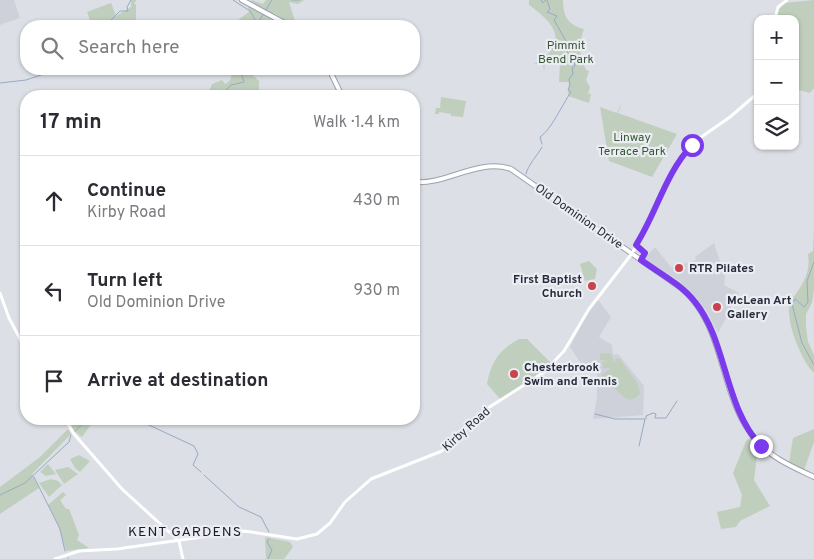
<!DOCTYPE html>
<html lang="en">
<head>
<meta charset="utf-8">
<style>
  :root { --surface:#fff; --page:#f7f7f7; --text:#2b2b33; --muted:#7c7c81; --line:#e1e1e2 }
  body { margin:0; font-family:Overpass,sans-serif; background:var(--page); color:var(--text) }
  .controls { position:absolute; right:15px; top:15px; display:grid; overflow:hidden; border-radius:10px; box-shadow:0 1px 4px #0004 }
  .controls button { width:45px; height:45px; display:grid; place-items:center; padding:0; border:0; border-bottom:1px solid var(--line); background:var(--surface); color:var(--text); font:25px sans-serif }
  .stop { position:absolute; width:15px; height:15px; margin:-11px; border:4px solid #7c3aed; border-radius:50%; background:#fff }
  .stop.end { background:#7c3aed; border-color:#fff; box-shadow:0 1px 5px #0008 }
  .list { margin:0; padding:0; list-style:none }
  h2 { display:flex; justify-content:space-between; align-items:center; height:65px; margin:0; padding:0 20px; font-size:21px }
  h2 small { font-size:16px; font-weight:400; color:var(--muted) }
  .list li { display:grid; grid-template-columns:32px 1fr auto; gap:15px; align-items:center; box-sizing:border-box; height:90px; padding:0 20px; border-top:1px solid var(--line) }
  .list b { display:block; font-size:19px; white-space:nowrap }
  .list p { margin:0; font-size:16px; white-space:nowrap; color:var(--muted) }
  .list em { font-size:16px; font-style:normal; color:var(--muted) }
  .icon { flex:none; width:28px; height:28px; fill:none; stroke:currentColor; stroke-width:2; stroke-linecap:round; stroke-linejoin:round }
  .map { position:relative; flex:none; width:814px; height:559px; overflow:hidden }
  .search { position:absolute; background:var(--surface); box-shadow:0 1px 4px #0004; left:20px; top:20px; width:400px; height:55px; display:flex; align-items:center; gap:12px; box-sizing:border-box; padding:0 18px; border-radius:20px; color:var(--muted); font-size:19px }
  .panel { position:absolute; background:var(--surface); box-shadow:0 1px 4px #0004; left:20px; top:90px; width:400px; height:335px; border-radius:20px }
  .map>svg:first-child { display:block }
  .built { fill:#ced1da }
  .green { fill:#c0cfbd }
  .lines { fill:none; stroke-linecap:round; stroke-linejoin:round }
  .stream { stroke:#97a9c5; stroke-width:1 }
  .primary-casing { stroke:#9ca2b0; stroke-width:6 }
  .secondary { stroke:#fff; stroke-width:3 }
  .primary { stroke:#fff; stroke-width:4 }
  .secondary-bridge { stroke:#fff; stroke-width:3 }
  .route { stroke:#7c3aed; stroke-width:6 }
  .poi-dot { fill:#c8434b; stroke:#ebedf3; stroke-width:2 }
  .labels { text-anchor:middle; stroke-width:4.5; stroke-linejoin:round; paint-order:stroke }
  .park-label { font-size:12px; fill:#375634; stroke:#ebedf3 }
  .street-label { font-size:12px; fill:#262c3b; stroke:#ebedf3 }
  .poi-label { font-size:12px; font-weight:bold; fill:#262c3b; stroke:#ebedf3; text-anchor:start }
  .neighbourhood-label { font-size:14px; letter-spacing:1px; fill:#191d2b; stroke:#ebedf3 }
</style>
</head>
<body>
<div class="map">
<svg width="814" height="559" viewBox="0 0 814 559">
  <rect width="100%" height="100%" fill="#dcdfe5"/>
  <g class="built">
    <polygon points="0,0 14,0 20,18 0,25"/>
    <polygon points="714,243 725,277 724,285 739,293 718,333 706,310 693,294 679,281 644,259 655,247 671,267 696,260 695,257"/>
    <polygon points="596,301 599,301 611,317 599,337 612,345 613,355 618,354 644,386 643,415 593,419 597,398 597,367 584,368 570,347 589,310"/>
  </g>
  <g class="green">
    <polygon points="131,0 137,0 134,3 136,5 136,26 92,26 87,12 111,3 116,16 131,7"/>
    <polygon points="252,0 263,4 266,0 304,0 298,4 289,2 295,21 300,26 293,26 274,13 270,19 283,26 210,26 218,23 231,25 249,12 248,6"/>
    <path d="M 529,0 L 563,0 C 563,16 568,25 584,29 C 578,46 579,54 586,70 L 589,71 L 586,80 L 590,87 L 588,94 L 591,94 L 589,103 L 568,96 L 569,82 L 559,82 L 560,64 L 545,64 L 544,71 L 543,64 L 534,64 C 570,44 556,24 529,5 Z"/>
    <polygon points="814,0 814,88 810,93 795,89 795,19 777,19 777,12 784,3"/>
    <path d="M 230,69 L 248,69 L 249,72 L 259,81 L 259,96 L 207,96 L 212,84 L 222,80 L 225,84 C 232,81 232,76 230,69 Z"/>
    <polygon points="441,97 466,101 463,117 451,116 451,114 439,112 439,114 435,114 436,108 440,108"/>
    <polygon points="623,100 618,113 677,134 652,177 609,161 600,107 617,113"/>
    <path d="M 814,229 L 814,290 L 812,303 L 806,314 L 806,327 L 808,342 L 814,355 L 814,373 C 802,363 781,313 792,299 C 803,285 811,272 808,254 L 813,251 Z"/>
    <polygon points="589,261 597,269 595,279 585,281 580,264"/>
    <path d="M 519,339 L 527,339 L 552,364 L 501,400 L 487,384 C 491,362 499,350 519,339 Z"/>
    <path d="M 608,353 L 612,355 L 614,363 L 617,358 L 620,359 L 638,384 L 640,393 C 629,407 624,396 614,388 C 611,386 606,385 603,383 L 602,375 L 611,368 L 603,368 L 602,362 L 609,361 L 600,360 L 600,354 Z"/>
    <polygon points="68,419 95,419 82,437 74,431"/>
    <polygon points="68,429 71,434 32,474 39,488 0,514 0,487 40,457"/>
    <polygon points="814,429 814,442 804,470 789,463 793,438"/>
    <polygon points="750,438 763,451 757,455 754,480 770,506 740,521 736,527 721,529 717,512 740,507 742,495 733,473 746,441"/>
    <polygon points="79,455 90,461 80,472 75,468 70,459"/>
    <polygon points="48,464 56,474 46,476 40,472"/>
    <polygon points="68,467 78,474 64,484 55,470"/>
    <polygon points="51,479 58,481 62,485 49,497 39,483"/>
    <polygon points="63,492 66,495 60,500 66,509 69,509 79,535 77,540 89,548 66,551 58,524 48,505"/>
    <polygon points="265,537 290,542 293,547 284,559 266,559"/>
  </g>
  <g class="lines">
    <g class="stream">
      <polyline points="233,0 250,11 257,23"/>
      <polyline points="292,0 299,0"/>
      <polyline points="541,0 543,3 546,0"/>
      <polyline points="105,26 120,11 128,11 127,7 131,0"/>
      <polyline points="256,26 272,0"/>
      <polyline points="0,83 26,80 59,69"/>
      <polyline points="220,96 231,85 244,82 240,69"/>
      <path d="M 542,144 L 540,137 C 551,130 562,105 571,92 L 568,90 L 570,85 L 569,79 L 573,74 L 572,68 L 575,66 L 573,59 L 564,48 L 566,41 L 554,20 L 557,16 L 547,12 L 550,9 L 547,0"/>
      <path d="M 526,174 C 528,165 537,156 542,147"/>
      <polyline points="25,199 26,199"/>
      <polyline points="814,262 807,281 808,302 804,307 795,299 792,304 802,343 814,365"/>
      <polyline points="595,414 615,419 645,419 639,446"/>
      <polyline points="136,419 194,446 198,454 193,465 201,472"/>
      <polyline points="646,419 646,416 653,413 656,414 655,418 666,418 677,401"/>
      <polyline points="75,431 88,419"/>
      <polyline points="204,475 239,507 261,517 269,532"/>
      <polyline points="34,477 60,529 65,551"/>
      <polyline points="0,495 25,483 69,442 71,435"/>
      <polyline points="68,558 68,559"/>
      <polyline points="268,559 272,550 267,542 269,539"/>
    </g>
    <defs>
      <g id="primary">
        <polyline points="242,0 290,26"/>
        <polyline points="329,69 342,96"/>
        <path d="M 414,182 C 447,185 477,158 511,169 L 681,288 C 727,326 718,397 756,440 C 771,458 793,467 814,477"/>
      </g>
    </defs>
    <use href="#primary" class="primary-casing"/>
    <g class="secondary">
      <polyline points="775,19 778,7 787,0"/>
      <polyline points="636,245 645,252 641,260"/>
      <polyline points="634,250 665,184 681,157 697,140 730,117 758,93"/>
      <polyline points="0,293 9,318 26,350"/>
      <polyline points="65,419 74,434 122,489 179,541 183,559"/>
      <polyline points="55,559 79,551 117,549 244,531 297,539 317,534 330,523 345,502 371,479 442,451 488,408 543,373 564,351 589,309 630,256"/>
    </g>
    <use href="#primary" class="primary"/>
    <polyline class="secondary-bridge" points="630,256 634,250"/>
  </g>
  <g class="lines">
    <path class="route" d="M 692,145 C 665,174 657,212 636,245 L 645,253 L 641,260 C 659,273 681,284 695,302 C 727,341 724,407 761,446"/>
  </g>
  <g class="poi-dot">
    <circle cx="679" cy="268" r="5"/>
    <circle cx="592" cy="286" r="5"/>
    <circle cx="717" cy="307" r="5"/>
    <circle cx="514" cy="374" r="5"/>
  </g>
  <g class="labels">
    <g class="park-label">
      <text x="566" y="49">Pimmit<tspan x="566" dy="14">Bend Park</tspan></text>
      <text x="632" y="141">Linway<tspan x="632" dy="14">Terrace Park</tspan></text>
    </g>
    <g class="street-label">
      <text transform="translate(579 216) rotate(35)" y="4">Old Dominion Drive</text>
      <text transform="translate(466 429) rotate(-42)" y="4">Kirby Road</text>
    </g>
    <g class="poi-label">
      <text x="689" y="272">RTR Pilates</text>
      <text x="582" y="283" text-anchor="end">First Baptist<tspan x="582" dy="14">Church</tspan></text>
      <text x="727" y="304">McLean Art<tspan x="727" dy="14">Gallery</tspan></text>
      <text x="524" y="371">Chesterbrook<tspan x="524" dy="14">Swim and Tennis</tspan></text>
    </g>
    <g class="neighbourhood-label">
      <text x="185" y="536">KENT GARDENS</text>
    </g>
  </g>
</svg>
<div class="controls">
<button>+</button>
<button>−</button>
<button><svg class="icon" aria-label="layers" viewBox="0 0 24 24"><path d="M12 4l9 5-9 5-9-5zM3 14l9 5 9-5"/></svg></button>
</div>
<div class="stop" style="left:692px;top:145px"></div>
<div class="stop end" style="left:761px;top:446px"></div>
<div class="search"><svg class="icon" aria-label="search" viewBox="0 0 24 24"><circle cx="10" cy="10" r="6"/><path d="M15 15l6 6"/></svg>Search here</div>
<section class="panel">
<h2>17 min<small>Walk · 1.4 km</small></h2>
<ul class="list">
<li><svg class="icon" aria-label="ahead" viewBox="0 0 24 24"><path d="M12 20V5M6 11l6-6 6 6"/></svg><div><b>Continue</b><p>Kirby Road</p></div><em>430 m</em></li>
<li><svg class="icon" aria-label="left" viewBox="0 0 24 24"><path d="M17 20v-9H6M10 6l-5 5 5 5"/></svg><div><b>Turn left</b><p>Old Dominion Drive</p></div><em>930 m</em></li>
<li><svg class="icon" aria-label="arrive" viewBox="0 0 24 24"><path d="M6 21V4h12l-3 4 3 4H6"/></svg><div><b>Arrive at destination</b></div></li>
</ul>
</section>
</div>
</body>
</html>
